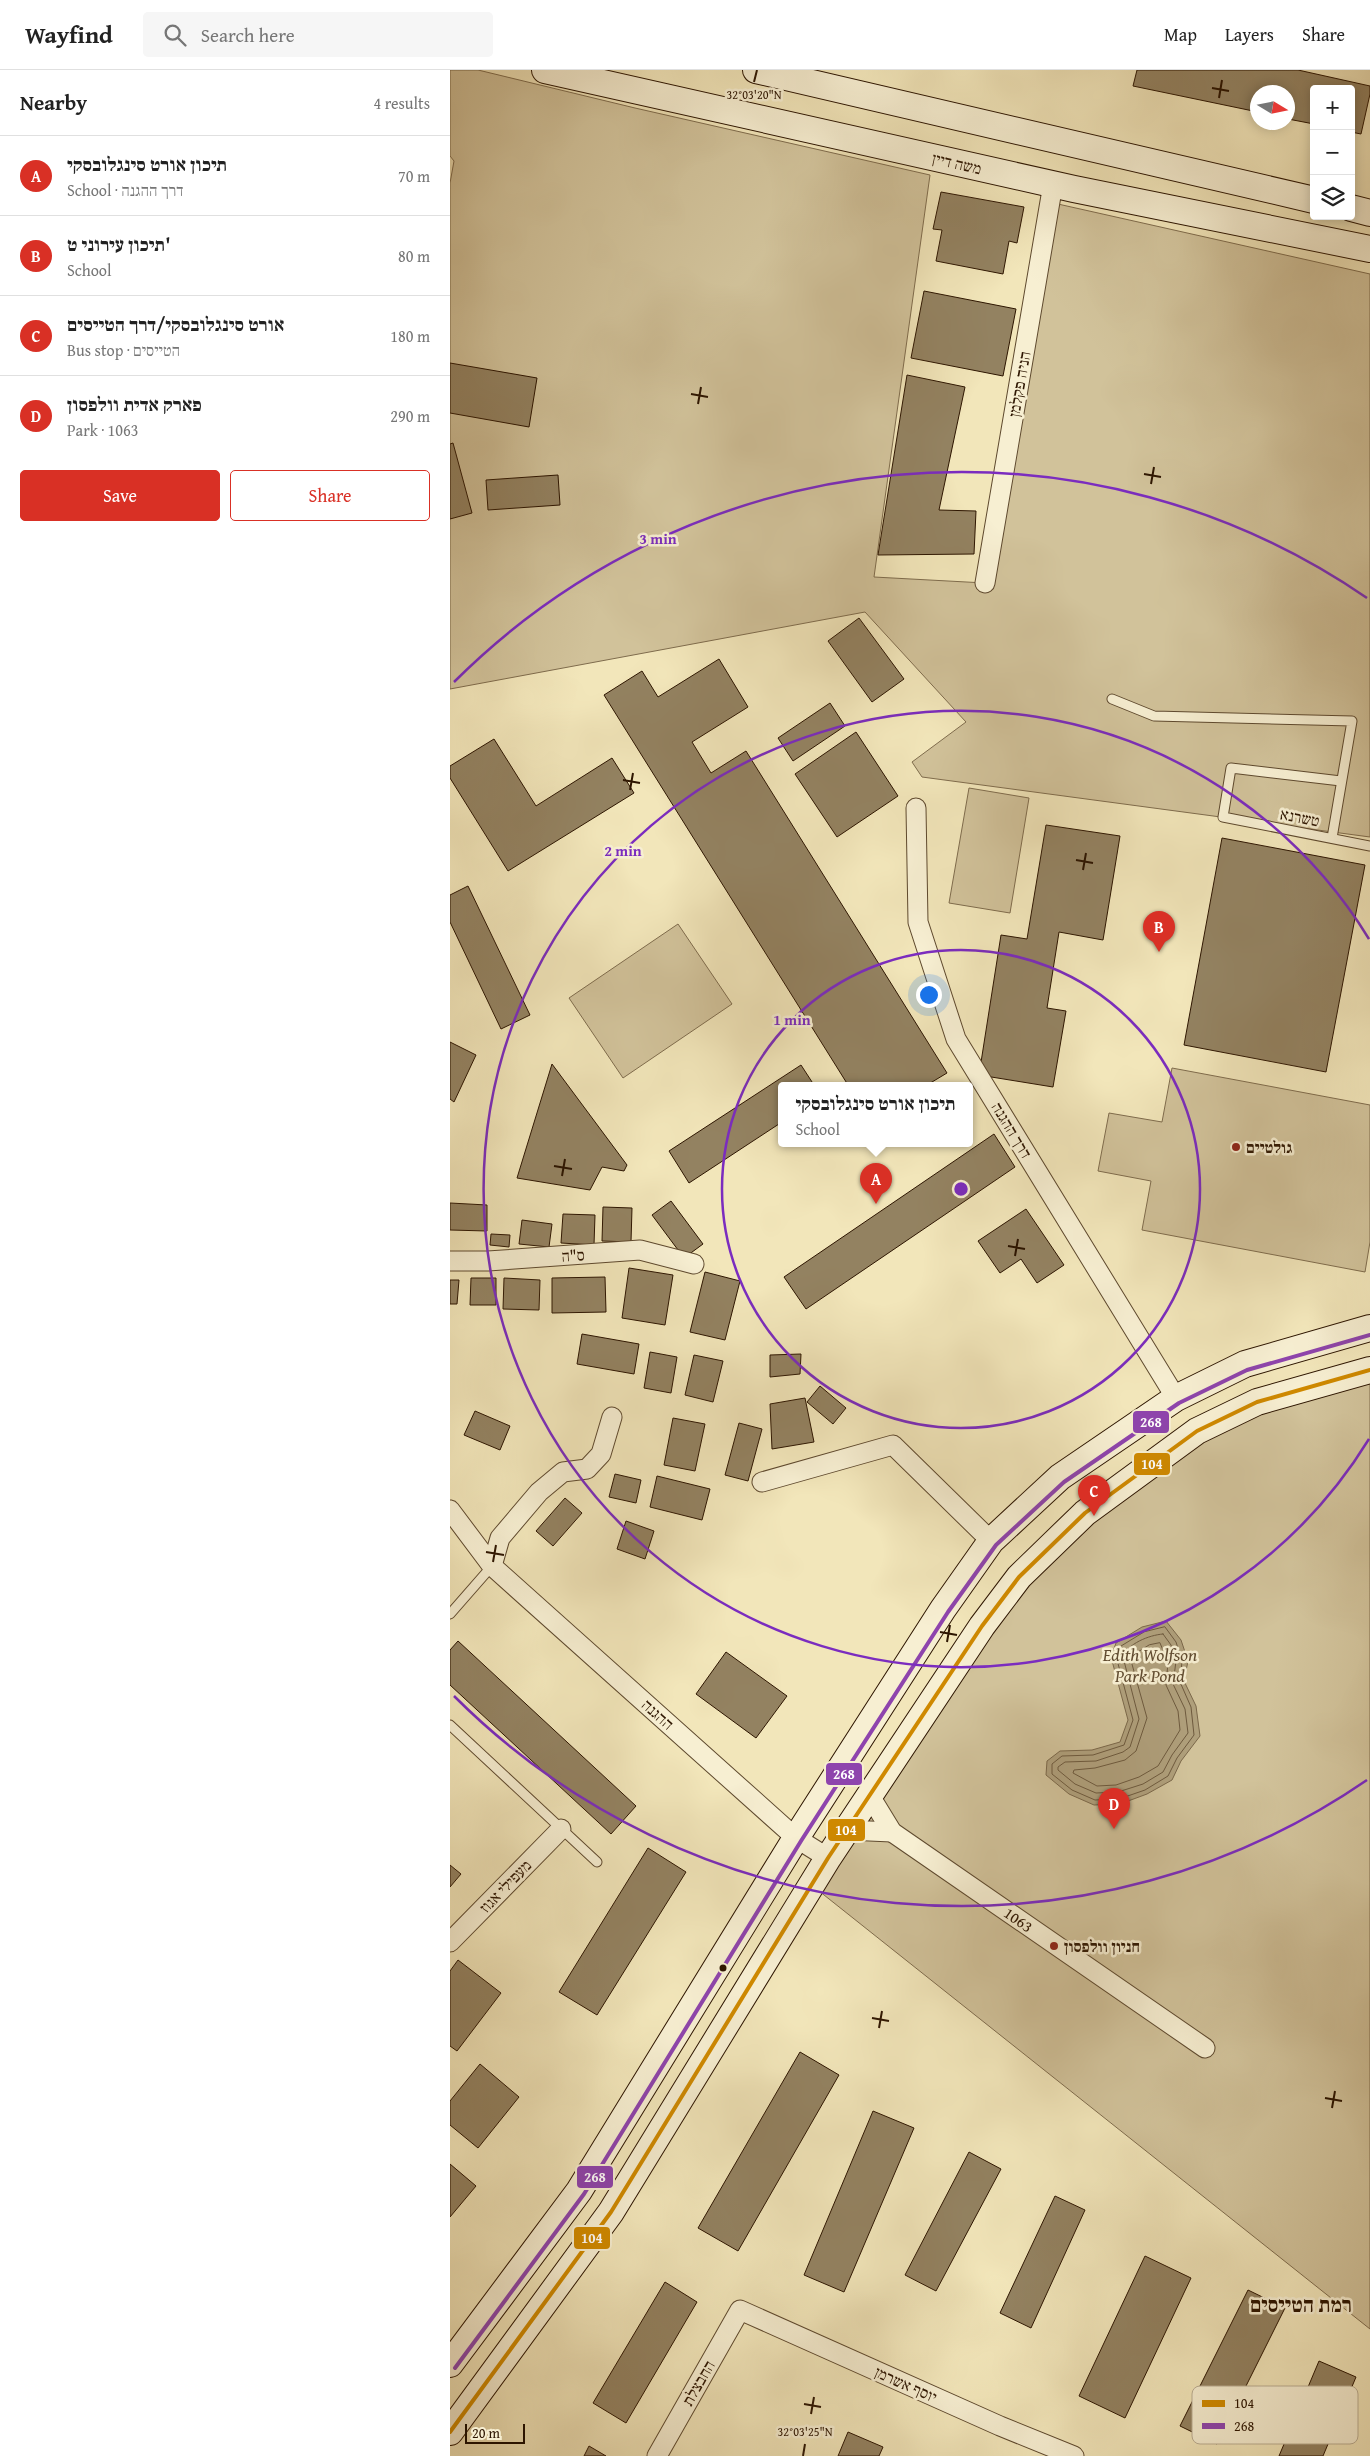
<!DOCTYPE html>
<html lang="en">
<head>
<meta charset="utf-8">
<style>
  :root { --surface:#fff; --page:#f6f6f6; --text:#222; --muted:#767676; --line:#e0e0e0; --accent:#d93025 }
  body { margin:0; font-family:"Gentium Book Plus","Frank Ruhl Libre",serif; background:var(--page); color:var(--text) }
  .controls { position:absolute; right:15px; top:15px; display:grid; overflow:hidden; border-radius:5px; box-shadow:0 2px 12px #0003 }
  .controls button { width:45px; height:45px; display:grid; place-items:center; padding:0; border:0; border-bottom:1px solid var(--line); background:var(--surface); color:var(--text); font:25px sans-serif }
  .compass { position:absolute; left:800px; top:15px; width:45px; height:45px; border-radius:50%; background:var(--surface); box-shadow:0 2px 12px #0003; rotate:100deg }
  .scale { position:absolute; left:15px; bottom:12px; width:60px; box-sizing:border-box; padding-left:5px; border:2px solid #2d1500; border-top:0; font-size:14px; line-height:18px; white-space:nowrap; color:#2d1500; -webkit-text-stroke:4px #f7efd2; paint-order:stroke }
  .you { position:absolute; left:478px; top:924px; width:18px; height:18px; margin:-12px; border:4px solid #fff; border-radius:50%; background:#1a73e8; box-shadow:0 0 0 8px #1a73e833 }
  .badge { display:grid; place-items:center; width:32px; height:32px; border-radius:50%; background:var(--accent); color:#fff; font-size:16px; font-weight:700 }
  .pin { position:absolute; translate:-50% -41px; filter:drop-shadow(0 1px 2px #0008) }
  .pin::after { content:''; position:absolute; top:26px; width:18px; height:15px; background:inherit; clip-path:polygon(0 0,100% 0,50% 100%) }
  .popup { position:absolute; left:328px; top:1012px; width:195px; height:65px; box-sizing:border-box; display:grid; place-content:center; border-radius:5px; background:var(--surface); filter:drop-shadow(0 1px 4px #0005); font-size:16px; white-space:nowrap; color:var(--muted) }
  .popup b { font-size:19px; color:var(--text) }
  .popup::after { content:''; position:absolute; left:50%; top:100%; margin-left:-10px; border:10px solid transparent; border-top-color:var(--surface) }
  .list { margin:0; padding:0; list-style:none }
  h2 { display:flex; justify-content:space-between; align-items:center; height:65px; margin:0; padding:0 20px; font-size:21px }
  h2 small { font-size:16px; font-weight:400; color:var(--muted) }
  .list li { display:grid; grid-template-columns:32px 1fr auto; gap:15px; align-items:center; box-sizing:border-box; height:80px; padding:0 20px; border-top:1px solid var(--line) }
  .list b { display:block; font-size:19px; white-space:nowrap }
  .list p { margin:0; font-size:16px; white-space:nowrap; color:var(--muted) }
  .list em { font-size:16px; font-style:normal; color:var(--muted) }
  .actions { display:flex; gap:10px; padding:15px 20px }
  .actions a { flex:1; padding:11px 0; border:1px solid var(--accent); border-radius:5px; text-align:center; font-size:18px; color:var(--accent) }
  .actions .main { background:var(--accent); color:#fff }
  .icon { flex:none; width:28px; height:28px; fill:none; stroke:currentColor; stroke-width:2; stroke-linecap:round; stroke-linejoin:round }
  .map { position:relative; flex:none; width:920px; height:2386px; overflow:hidden }
  header { display:flex; align-items:center; gap:30px; box-sizing:border-box; height:70px; padding:0 25px; background:var(--surface); border-bottom:1px solid var(--line) }
  header strong { font-size:24px }
  nav { display:flex; gap:28px; margin-inline-start:auto; font-size:18px }
  .search { width:350px; height:45px; background:var(--page); display:flex; align-items:center; gap:12px; box-sizing:border-box; padding:0 18px; border-radius:5px; color:var(--muted); font-size:19px }
  main { display:flex }
  aside { flex:1; background:var(--surface) }
  .map>svg:first-child { display:block }
  .green { fill:#d1c29a; stroke:#7f6c4d }
  .water { fill:#af9f7b; stroke:#7b684a }
  .lines { fill:none; stroke-linecap:round; stroke-linejoin:round }
  .shore { stroke:#6e5a3e; stroke-width:1 }
  .building { fill:#938261; stroke:#2d1500 }
  .lane-casing { stroke:#5e492e; stroke-width:11 }
  .street-casing { stroke:#5e492e; stroke-width:21 }
  .secondary-casing { stroke:#2d1500; stroke-width:28 }
  .lane { stroke:#f7efd2; stroke-width:9 }
  .street { stroke:#f7efd2; stroke-width:19 }
  .secondary { stroke:#f7efd2; stroke-width:26 }
  .bus-1-casing { stroke:#f7efd2; stroke-width:8 }
  .bus-2-casing { stroke:#f7efd2; stroke-width:8 }
  .bus-1 { stroke:#cf8900; stroke-width:4 }
  .bus-2 { stroke:#8e44ad; stroke-width:4 }
  .ticks { fill:none; stroke:#2d1500; stroke-width:2 }
  .ring { fill:none; stroke:#7b2cbf; stroke-width:2.5 }
  .poi-dot { fill:#8f2418; stroke:#f7efd2; stroke-width:2 }
  .bus-dot { fill:#2d1500; stroke:#f7efd2; stroke-width:2 }
  .labels { text-anchor:middle; stroke-width:5; stroke-linejoin:round; paint-order:stroke }
  .street-label { font-size:16px; fill:#2d1500; stroke:#f7efd2 }
  .poi-label { font-size:16px; font-weight:bold; fill:#2d1500; stroke:#f7efd2; text-anchor:start }
  .water-label { font-size:18px; font-style:italic; fill:#614c31; stroke:#f7efd2 }
  .district-label { font-size:21px; font-weight:bold; fill:#2d1500; stroke:#f7efd2 }
  .key { fill:#f7efd2; stroke:#baae93; stroke-width:1 }
  .key-label { font-size:14px; fill:#2d1500 }
  .ticks-label { font-size:12px; text-anchor:middle; fill:#2d1500; stroke:#f7efd2; stroke-width:5; stroke-linejoin:round; paint-order:stroke }
  .centre { fill:#7b2cbf; stroke:#f7efd2; stroke-width:2.5 }
  .ring-label { font-size:15px; text-anchor:middle; font-weight:bold; fill:#7b2cbf; stroke:#f7efd2; stroke-width:5; stroke-linejoin:round; paint-order:stroke }
  .line-badge { stroke:#f7efd2; stroke-width:2 }
  .badge-label { font-size:14px; text-anchor:middle; font-weight:bold; fill:#fff }
</style>
</head>
<body>
<header>
<strong>Wayfind</strong>
<div class="search"><svg class="icon" aria-label="search" viewBox="0 0 24 24"><circle cx="10" cy="10" r="6"/><path d="M15 15l6 6"/></svg>Search here</div>
<nav><a>Map</a><a>Layers</a><a>Share</a></nav>
</header>
<main>
<aside>
<h2>Nearby<small>4 results</small></h2>
<ul class="list">
<li><span class="badge">A</span><div><b>תיכון אורט סינגלובסקי</b><p>School · דרך ההגנה</p></div><em>70 m</em></li>
<li><span class="badge">B</span><div><b>תיכון עירוני ט'</b><p>School</p></div><em>80 m</em></li>
<li><span class="badge">C</span><div><b>אורט סינגלובסקי/דרך הטייסים</b><p>Bus stop · הטייסים</p></div><em>180 m</em></li>
<li><span class="badge">D</span><div><b>פארק אדית וולפסון</b><p>Park · 1063</p></div><em>290 m</em></li>
</ul>
<div class="actions"><a class="main">Save</a><a>Share</a></div>
</aside>
<div class="map">
<svg width="920" height="2386" viewBox="0 0 920 2386">
  <rect width="100%" height="100%" fill="#f2e6ba"/>
  <filter id="stains"><feTurbulence type="fractalNoise" baseFrequency=".004" numOctaves="4"/><feColorMatrix values="0 0 0 0 .2 0 0 0 0 .09 0 0 0 0 .02 0 0 0 .5 -.17"/></filter>
  <radialGradient id="worn" r=".72"><stop offset=".6" stop-color="#630" stop-opacity="0"/><stop offset="1" stop-color="#630" stop-opacity=".3"/></radialGradient>
  <g class="green">
    <polygon points="0,0 28,0 185,38 480,105 424,507 535,513 599,132 920,204 920,767 472,707 462,692 516,652 415,542 0,619 0,113 4,91 0,86"/>
    <polygon points="519,718 579,728 560,843 499,833"/>
    <polygon points="228,854 282,934 173,1008 119,928"/>
    <polygon points="722,998 920,1035 920,1172 915,1202 692,1160 701,1111 648,1101 659,1043 712,1052"/>
    <polygon points="920,1308 920,2259 369,1821 577,1507 665,1428 804,1340"/>
  </g>
  <polygon class="water" points="716,1551 731,1570 738,1591 734,1611 746,1636 750,1666 731,1691 722,1710 697,1724 670,1734 644,1735 619,1724 596,1705 597,1691 610,1681 642,1680 670,1672 678,1650 661,1587 666,1573 692,1557"/>
  <g class="lines">
    <g class="shore">
      <polygon points="715,1557 726,1572 732,1591 730,1612 741,1637 744,1665 727,1688 718,1706 695,1720 669,1729 645,1730 622,1720 602,1704 602,1694 612,1686 643,1685 674,1675 683,1650 666,1586 671,1576 694,1562"/>
      <path d="M 713,1564 L 721,1575 L 726,1591 L 723,1614 L 735,1639 L 738,1663 L 722,1685 L 713,1702 L 693,1714 L 668,1722 L 646,1723 L 625,1714 L 608,1700 L 608,1697 L 615,1692 L 646,1691 L 673,1682 L 680,1677 L 689,1649 L 673,1587 C 677,1574 699,1565 713,1564 Z"/>
      <polygon points="710,1573 718,1592 716,1615 728,1641 730,1660 708,1696 689,1707 666,1715 647,1716 623,1703 624,1700 645,1698 675,1690 686,1681 697,1648 680,1587 699,1575"/>
    </g>
  </g>
  <g class="building">
    <polygon points="687,0 848,0 920,16 920,24 911,64 901,62 901,19 864,19 864,54 838,49 838,22 808,22 808,42 683,16"/>
    <polygon points="491,122 574,137 567,173 559,171 553,204 486,191 492,160 483,159"/>
    <polygon points="474,221 566,239 553,306 461,288"/>
    <polygon points="0,293 87,308 79,357 0,343"/>
    <polygon points="457,305 515,317 489,440 526,441 524,484 428,485"/>
    <polygon points="3,373 22,443 0,449 0,374"/>
    <polygon points="108,405 110,435 38,440 36,410"/>
    <polygon points="409,548 454,609 422,632 378,571"/>
    <polygon points="269,589 298,637 242,672 261,703 296,681 497,1003 477,1015 398,1015 154,625 192,601 208,627"/>
    <polygon points="380,633 395,656 343,691 328,668"/>
    <polygon points="406,662 448,726 387,767 345,704"/>
    <polygon points="44,669 86,736 162,688 184,723 58,801 0,708 0,696"/>
    <polygon points="596,755 670,766 653,870 609,862 597,938 616,941 603,1017 529,1005 551,865 577,869"/>
    <polygon points="772,768 915,795 876,1002 734,975"/>
    <polygon points="18,816 80,945 51,959 0,852 0,825"/>
    <polygon points="0,972 26,985 4,1032 0,1029"/>
    <polygon points="102,994 177,1095 174,1101 152,1097 140,1120 67,1108"/>
    <polygon points="351,995 364,1015 332,1015 332,1052 239,1113 219,1081"/>
    <polygon points="544,1064 565,1097 356,1239 334,1207"/>
    <polygon points="221,1131 253,1174 234,1188 202,1145"/>
    <polygon points="0,1133 37,1135 37,1161 0,1160"/>
    <polygon points="153,1137 182,1138 181,1172 152,1171"/>
    <polygon points="576,1139 614,1195 587,1213 571,1189 550,1203 528,1171"/>
    <polygon points="113,1144 145,1145 144,1175 111,1173"/>
    <polygon points="72,1150 102,1154 99,1177 69,1174"/>
    <polygon points="41,1164 60,1165 59,1177 40,1175"/>
    <polygon points="179,1198 223,1205 215,1255 172,1248"/>
    <polygon points="255,1202 290,1211 275,1270 240,1262"/>
    <polygon points="155,1207 156,1242 102,1243 102,1208"/>
    <polygon points="21,1208 46,1208 46,1235 20,1235"/>
    <polygon points="54,1208 90,1210 89,1240 53,1239"/>
    <polygon points="0,1210 9,1210 7,1234 0,1234"/>
    <polygon points="132,1264 189,1274 184,1304 127,1294"/>
    <polygon points="200,1282 227,1287 221,1323 194,1318"/>
    <polygon points="351,1284 350,1304 320,1307 320,1285"/>
    <polygon points="244,1285 273,1291 263,1332 235,1325"/>
    <polygon points="370,1316 396,1338 383,1354 357,1332"/>
    <polygon points="355,1328 364,1372 322,1379 320,1334"/>
    <polygon points="25,1341 60,1356 50,1380 14,1365"/>
    <polygon points="223,1348 255,1354 245,1401 214,1395"/>
    <polygon points="289,1353 312,1359 298,1411 275,1405"/>
    <polygon points="165,1404 191,1410 186,1433 159,1427"/>
    <polygon points="207,1406 260,1419 252,1450 200,1437"/>
    <polygon points="115,1428 132,1443 103,1476 86,1461"/>
    <polygon points="176,1451 204,1461 195,1489 167,1479"/>
    <polygon points="8,1571 186,1736 161,1764 0,1615 0,1580"/>
    <polygon points="276,1582 337,1626 306,1668 246,1624"/>
    <polygon points="198,1778 236,1802 147,1945 109,1922"/>
    <polygon points="0,1795 11,1804 0,1817"/>
    <polygon points="8,1890 51,1923 7,1981 0,1976 0,1901"/>
    <polygon points="350,1982 389,2005 288,2181 248,2158"/>
    <polygon points="30,1994 69,2027 28,2078 0,2055 0,2031"/>
    <polygon points="423,2041 464,2058 394,2222 354,2205"/>
    <polygon points="519,2082 551,2099 486,2221 455,2205"/>
    <polygon points="0,2094 26,2116 0,2147"/>
    <polygon points="605,2126 635,2140 581,2258 550,2243"/>
    <polygon points="695,2186 741,2208 675,2348 629,2326"/>
    <polygon points="215,2212 247,2232 176,2353 143,2333"/>
    <polygon points="798,2220 835,2238 767,2374 730,2356"/>
    <polygon points="869,2291 906,2307 873,2386 829,2386"/>
    <polygon points="398,2362 433,2377 429,2386 388,2386"/>
    <polygon points="139,2376 156,2386 134,2386"/>
  </g>
  <g class="lines">
    <defs>
      <g id="lane">
        <polyline points="662,629 704,646 902,651 882,768"/>
        <polyline points="891,711 781,698 773,747 920,776"/>
        <polyline points="0,1544 42,1496"/>
        <polyline points="0,1655 147,1792"/>
      </g>
      <g id="street">
        <polyline points="535,513 603,114"/>
        <polyline points="466,738 468,852 506,969 726,1328"/>
        <polyline points="0,1191 38,1191 190,1180 244,1194"/>
        <polyline points="312,1412 443,1375 541,1471"/>
        <polyline points="0,1440 42,1496 346,1768 378,1788"/>
        <polyline points="42,1496 50,1468 89,1422 113,1402 137,1399 151,1384 162,1347"/>
        <path id="s1" d="M 420,1726 L 442,1762 L 755,1978"/>
        <polyline points="397,1760 442,1762"/>
        <polyline points="0,1872 111,1759"/>
        <polyline points="207,2386 290,2240 550,2356 624,2386"/>
      </g>
      <g id="secondary">
        <polyline points="95,0 624,119 920,179"/>
        <polyline points="306,0 864,130"/>
        <polyline points="901,138 920,143"/>
        <polyline points="0,2294 129,2121 346,1768 493,1539 541,1471 610,1407 726,1328 795,1294 920,1258"/>
        <polyline points="0,2362 161,2142 378,1788 532,1556 569,1507 635,1443 747,1361 807,1332 920,1300"/>
      </g>
    </defs>
    <use href="#lane" class="lane-casing"/>
    <use href="#street" class="street-casing"/>
    <use href="#secondary" class="secondary-casing"/>
    <use href="#lane" class="lane"/>
    <use href="#street" class="street"/>
    <use href="#secondary" class="secondary"/>
    <defs>
      <polyline id="bus-1" points="0,2362 161,2142 378,1788 532,1556 569,1507 635,1443 747,1361 807,1332 920,1300"/>
      <polyline id="bus-2" points="5,2298 134,2124 351,1771 498,1542 546,1475 614,1412 729,1333 797,1300 920,1265"/>
    </defs>
    <use href="#bus-1" class="bus-1-casing"/>
    <use href="#bus-2" class="bus-2-casing"/>
    <use href="#bus-1" class="bus-1"/>
    <use href="#bus-2" class="bus-2"/>
  </g>
  <path class="ticks" d="M 304,12 L 307,0M 762,18 L 779,21M 769,28 L 772,10M 241,324 L 258,327M 248,334 L 251,317M 694,404 L 711,407M 701,414 L 704,397M 173,710 L 190,713M 180,720 L 183,703M 626,790 L 643,793M 633,800 L 636,783M 104,1096 L 122,1099M 112,1106 L 115,1089M 558,1176 L 575,1179M 565,1186 L 568,1169M 36,1482 L 54,1485M 43,1492 L 46,1475M 490,1562 L 507,1565M 497,1572 L 500,1555M 422,1948 L 439,1951M 429,1958 L 432,1941M 875,2028 L 892,2031M 882,2038 L 885,2021M 354,2334 L 371,2337M 361,2344 L 364,2327M 353,2386 L 355,2374"/>
  <g class="ring">
    <circle cx="511" cy="1119" r="239"/>
    <path d="M919 1369A478 478 0 1 1 919 869"/>
    <path d="M917 1710A717 717 0 0 1 4 1626M4 612A717 717 0 0 1 917 528"/>
  </g>
  <g class="poi-dot">
    <circle cx="786" cy="1077" r="5"/>
    <circle cx="604" cy="1876" r="5"/>
  </g>
  <circle class="bus-dot" cx="273" cy="1898" r="4.5"/>
  <g class="labels">
    <g class="street-label">
      <text transform="translate(507 93) rotate(13)" y="6">משה דיין</text>
      <text transform="translate(569 314) rotate(-80)" y="6">הניה פקלמן</text>
      <text transform="translate(850 747) rotate(11)" y="6">טשרנא</text>
      <text transform="translate(562 1060) rotate(59)" y="6">דרך ההגנה</text>
      <text transform="translate(123 1185) rotate(-4)" y="6">ס"ה</text>
      <text transform="translate(208 1644) rotate(42)" y="6">ההגנה</text>
      <text transform="translate(55 1816) rotate(-46)" y="6">מעפילי אגוז</text>
      <text dy="6" stroke="none"><textPath href="#s1" startOffset="196">1063</textPath></text>
      <text transform="translate(248 2313) rotate(-60)" y="6">החבצלת</text>
      <text transform="translate(456 2314) rotate(24)" y="6">יוסף אשרמן</text>
    </g>
    <g class="poi-label">
      <text x="796" y="1083">גולטיים</text>
      <text x="614" y="1882">חניון וולפסון</text>
    </g>
    <g class="water-label">
      <text x="700" y="1591">Edith Wolfson<tspan x="700" dy="21">Park Pond</tspan></text>
    </g>
    <g class="district-label">
      <text x="851" y="2242">רמת הטייסים</text>
    </g>
  </g>
  <rect x="742" y="2316" width="166" height="58" rx="8" class="key"/>
  <rect x="752" y="2330" width="23" height="7" fill="#cf8900"/>
  <rect x="752" y="2353" width="23" height="6" fill="#8e44ad"/>
  <g class="key-label">
    <text x="784" y="2338">104</text>
    <text x="784" y="2361">268</text>
  </g>
  <g class="ticks-label">
    <text x="304" y="29">32°03'20"N</text>
    <text x="355" y="2366">32°03'25"N</text>
  </g>
  <circle cx="511" cy="1119" r="8" class="centre"/>
  <g class="ring-label">
    <text x="208" y="474">3 min</text>
    <text x="173" y="786">2 min</text>
    <text x="342" y="955">1 min</text>
  </g>
  <g class="line-badge">
    <rect x="682" y="1340" width="38" height="24" rx="5" fill="#8e44ad"/>
    <rect x="683" y="1382" width="38" height="24" rx="5" fill="#cf8900"/>
    <rect x="375" y="1692" width="38" height="24" rx="5" fill="#8e44ad"/>
    <rect x="377" y="1748" width="39" height="24" rx="5" fill="#cf8900"/>
    <rect x="126" y="2095" width="38" height="24" rx="5" fill="#8e44ad"/>
    <rect x="123" y="2156" width="38" height="24" rx="5" fill="#cf8900"/>
  </g>
  <g class="badge-label">
    <text x="701" y="1357">268</text>
    <text x="702" y="1399">104</text>
    <text x="394" y="1709">268</text>
    <text x="396" y="1765">104</text>
    <text x="145" y="2112">268</text>
    <text x="142" y="2173">104</text>
  </g>
  <rect width="100%" height="100%" filter="url(#stains)"/>
  <rect width="100%" height="100%" fill="url(#worn)"/>
</svg>
<div class="controls">
<button>+</button>
<button>−</button>
<button><svg class="icon" aria-label="layers" viewBox="0 0 24 24"><path d="M12 4l9 5-9 5-9-5zM3 14l9 5 9-5"/></svg></button>
</div>
<svg class="compass" viewBox="-18 -18 36 36"><path d="M0-13l5 13h-10z" fill="#e53935"/><path d="M0 13l5-13h-10z" fill="#767676"/></svg>
<div class="scale">20 m</div>
<div class="you"></div>
<div class="pin badge" style="left:426px;top:1134px">A</div>
<div class="popup"><b>תיכון אורט סינגלובסקי</b>School</div>
<div class="pin badge" style="left:709px;top:882px">B</div>
<div class="pin badge" style="left:644px;top:1446px">C</div>
<div class="pin badge" style="left:664px;top:1759px">D</div>
</div>
</main>
</body>
</html>
